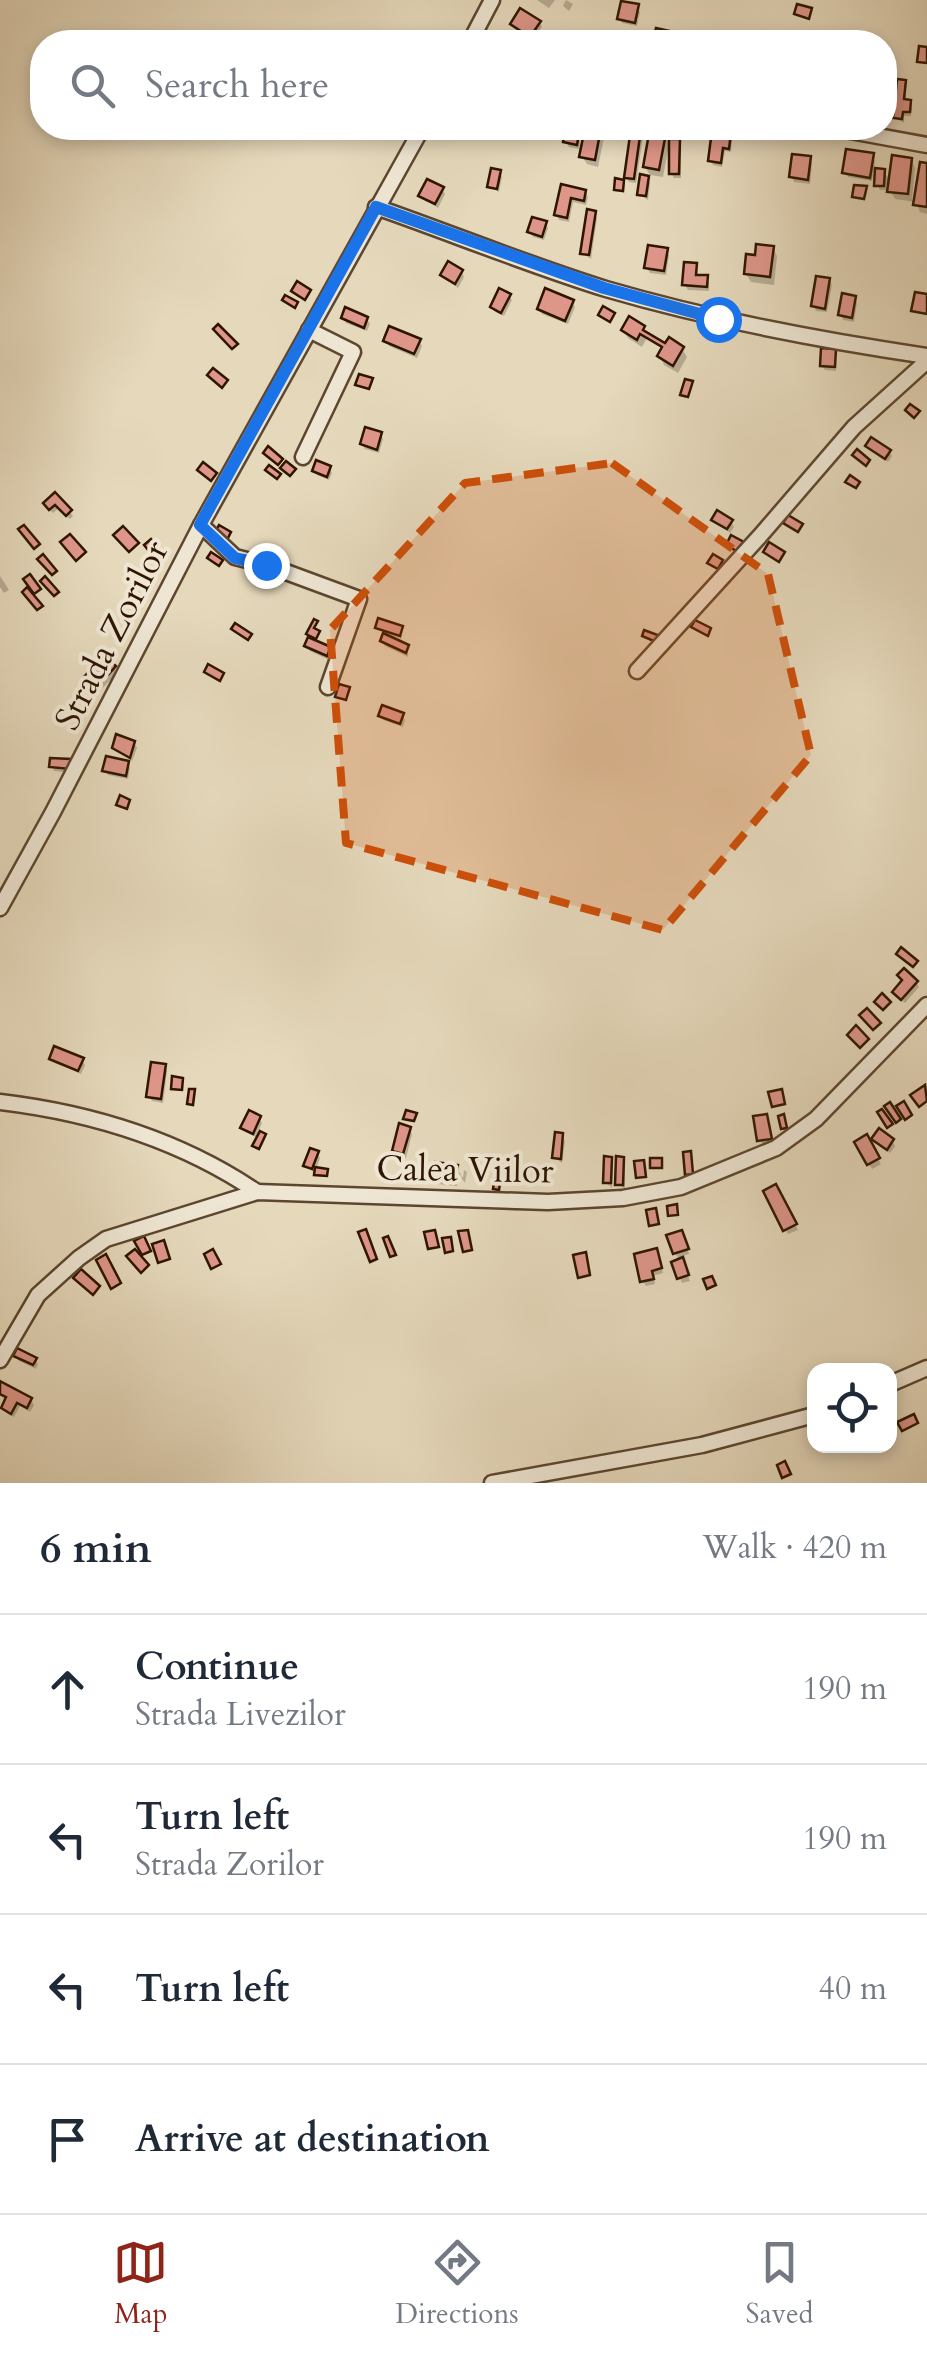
<!DOCTYPE html>
<html lang="en">
<head>
<meta charset="utf-8">
<style>
  :root { --surface:#fff; --page:#f2f2f3; --text:#1f2937; --muted:#747a83; --line:#e0e1e3; --accent:#8f2418 }
  body { margin:0; font-family:Cardo,serif; background:var(--page); color:var(--text) }
  .controls { position:absolute; right:30px; bottom:30px; display:grid; overflow:hidden; border-radius:20px; box-shadow:0 5px 15px #0003 }
  .controls button { width:90px; height:90px; display:grid; place-items:center; padding:0; border:0; border-bottom:2px solid var(--line); background:var(--surface); color:var(--text); font:50px sans-serif }
  .stop { position:absolute; width:30px; height:30px; margin:-22px; border:8px solid #1a73e8; border-radius:50%; background:#fff }
  .stop.end { background:#1a73e8; border-color:#fff; box-shadow:0 2px 10px #0008 }
  .list { margin:0; padding:0; list-style:none }
  h2 { display:flex; justify-content:space-between; align-items:center; height:130px; margin:0; padding:0 40px; font-size:42px }
  h2 small { font-size:32px; font-weight:400; color:var(--muted) }
  .list li { display:grid; grid-template-columns:65px 1fr auto; gap:30px; align-items:center; box-sizing:border-box; height:150px; padding:0 40px; border-top:2px solid var(--line) }
  .list b { display:block; font-size:38px; white-space:nowrap }
  .list p { margin:0; font-size:32px; white-space:nowrap; color:var(--muted) }
  .list em { font-size:32px; font-style:normal; color:var(--muted) }
  .icon { flex:none; width:55px; height:55px; fill:none; stroke:currentColor; stroke-width:2; stroke-linecap:round; stroke-linejoin:round }
  .map { position:relative; flex:none; width:927px; height:1483px; overflow:hidden }
  .search { position:absolute; background:var(--surface); box-shadow:0 5px 15px #0003; left:30px; right:30px; top:30px; height:110px; display:flex; align-items:center; gap:25px; box-sizing:border-box; padding:0 35px; border-radius:40px; color:var(--muted); font-size:38px }
  .sheet { height:730px; background:var(--surface) }
  nav { display:flex; justify-content:space-around; align-items:center; box-sizing:border-box; height:140px; border-top:2px solid var(--line); background:var(--surface); font-size:28px; color:var(--muted) }
  nav a { display:grid; justify-items:center; gap:5px }
  nav .on { color:var(--accent) }
  .map>svg:first-child { display:block }
  .shadow { fill:#0003 }
  .building { fill:#de9689; stroke:#2f1500; stroke-width:2.5 }
  .lines { fill:none; stroke-linecap:round; stroke-linejoin:round }
  .minor-casing { stroke:#5c462f; stroke-width:19 }
  .minor { stroke:#eee6d3; stroke-width:14 }
  .route { stroke:#1a73e8; stroke-width:12 }
  .marked { fill:#cc4f0a; fill-opacity:0.2; stroke:#cc4f0a; stroke-width:8; stroke-dasharray:20 12; stroke-linejoin:round }
  .labels { text-anchor:middle; stroke-width:8; stroke-linejoin:round; paint-order:stroke }
  .street-label { font-size:35px; fill:#2f1500; stroke:#eee6d3 }
</style>
</head>
<body>
<div class="map">
<svg width="927" height="1483" viewBox="0 0 927 1483">
  <rect width="100%" height="100%" fill="#e5d8bb"/>
  <filter id="stains"><feTurbulence type="fractalNoise" baseFrequency=".002" numOctaves="4"/><feColorMatrix values="0 0 0 0 .2 0 0 0 0 .09 0 0 0 0 .02 0 0 0 .5 -.17"/></filter>
  <radialGradient id="worn" r=".72"><stop offset=".6" stop-color="#630" stop-opacity="0"/><stop offset="1" stop-color="#630" stop-opacity=".3"/></radialGradient>
  <g class="shadow">
    <polygon points="537,0 555,0 549,8"/>
    <polygon points="566,0 573,4 569,11 563,6"/>
    <polygon points="637,7 640,12 637,26 622,23 620,18"/>
    <polygon points="539,22 542,27 533,40 513,24"/>
    <polygon points="905,83 906,102 912,107 911,116 904,116 904,123 896,118"/>
    <polygon points="568,128 582,128 579,149 569,147 566,142"/>
    <polygon points="588,128 606,128 598,167 587,164 582,156"/>
    <polygon points="653,128 672,128 669,142 678,142 681,147 681,178 674,178 671,173 672,145 669,145 663,177 650,175 645,167"/>
    <polygon points="640,131 643,136 636,183 629,182 626,177"/>
    <polygon points="730,135 732,140 731,152 725,151 722,167 713,165 711,160"/>
    <polygon points="872,156 875,161 872,181 848,177 845,172"/>
    <polygon points="810,159 812,164 810,184 794,182 792,177"/>
    <polygon points="911,160 915,168 912,200 916,201 927,166 927,214 920,212 916,202 895,199 886,184 886,190 880,190 877,185 884,171 891,183"/>
    <polygon points="499,172 502,177 499,192 490,186"/>
    <polygon points="647,178 650,183 648,200 640,194"/>
    <polygon points="563,187 585,192 588,197 586,205 573,202 569,222 559,220 557,215"/>
    <polygon points="442,189 445,194 438,208 421,196"/>
    <polygon points="594,213 597,218 591,259 582,253"/>
    <polygon points="545,223 548,228 544,240 533,237 530,232"/>
    <polygon points="773,248 777,256 774,285 751,282 746,274 757,258"/>
    <polygon points="666,250 669,255 666,275 650,273 647,268"/>
    <polygon points="696,266 698,277 706,278 709,283 709,291 688,290 685,285"/>
    <polygon points="462,272 464,277 458,288 443,275"/>
    <polygon points="829,280 832,285 827,312 816,311 814,306"/>
    <polygon points="509,296 512,300 504,316 495,312 492,307"/>
    <polygon points="854,298 857,303 854,322 843,320 841,315"/>
    <polygon points="572,302 575,307 568,324 542,314 540,309"/>
    <polygon points="343,318 367,319 370,324 367,331 346,323"/>
    <polygon points="643,327 648,336 642,347 628,338 623,330"/>
    <polygon points="386,341 419,341 422,346 417,358 389,346"/>
    <polygon points="682,349 687,357 678,373 664,365 660,356"/>
    <polygon points="834,351 836,371 825,370 822,366"/>
    <polygon points="380,434 383,439 379,453 365,449 362,444"/>
    <polygon points="868,446 889,451 892,456 888,462"/>
    <polygon points="329,468 332,473 329,480 317,475 314,470"/>
    <polygon points="55,495 70,512 73,516 70,519 59,508 53,513 48,508"/>
    <polygon points="714,520 731,522 734,527 730,533"/>
    <polygon points="0,576 9,590 4,593 0,587"/>
    <polygon points="378,628 401,628 402,639 390,636 389,639 408,647 408,657 385,646 382,641 386,634"/>
    <polygon points="318,633 315,643 329,649 332,654 329,660 310,651 307,646 309,634"/>
    <polygon points="114,668 117,673 101,690 88,677"/>
    <polygon points="380,715 403,715 405,720 403,727 383,720"/>
    <polygon points="134,743 137,748 132,761 114,748"/>
    <polygon points="127,763 130,768 128,779 108,775 105,770"/>
    <polygon points="52,766 72,767 72,773 54,771"/>
    <polygon points="916,982 919,987 905,1003 898,997"/>
    <polygon points="52,1058 82,1060 85,1065 81,1074 55,1063"/>
    <polygon points="164,1066 167,1071 163,1103 152,1101 149,1096"/>
    <polygon points="766,1117 773,1143 763,1145 760,1140"/>
    <polygon points="259,1118 262,1123 258,1132 265,1137 259,1149 256,1147 258,1139 243,1128"/>
    <polygon points="409,1129 412,1134 406,1158 397,1156 394,1151"/>
    <polygon points="562,1136 565,1141 562,1163 555,1158"/>
    <polygon points="866,1138 881,1164 872,1169 857,1143"/>
    <polygon points="874,1139 892,1141 895,1146 890,1153"/>
    <polygon points="317,1153 320,1158 316,1170 327,1173 327,1177 318,1176 306,1166"/>
    <polygon points="611,1159 613,1164 612,1188 605,1182"/>
    <polygon points="622,1159 625,1164 625,1189 618,1184"/>
    <polygon points="456,1167 463,1178 464,1170 467,1172 465,1183 459,1175 457,1186 438,1184 435,1179"/>
    <polygon points="775,1187 798,1230 788,1234 766,1192"/>
    <polygon points="683,1237 689,1254 680,1257 690,1281 682,1283 674,1263 680,1261 675,1253"/>
    <polygon points="659,1256 663,1273 653,1276 655,1284 646,1286 643,1281"/>
    <polygon points="16,1356 35,1359 38,1364 36,1369 19,1361"/>
    <polygon points="0,1384 31,1400 34,1405 30,1412 20,1406 14,1417 7,1413 4,1408 8,1400 0,1396"/>
  </g>
  <g class="building">
    <polygon points="621,1 639,4 635,23 617,19"/>
    <polygon points="797,4 812,8 809,19 794,14"/>
    <polygon points="520,8 541,21 530,37 510,24"/>
    <polygon points="656,28 674,32 672,42 653,41"/>
    <polygon points="919,46 927,47 927,63 917,62"/>
    <polygon points="897,79 906,80 904,99 911,100 910,112 903,112 902,119 893,118"/>
    <polygon points="565,128 580,128 577,145 563,142"/>
    <polygon points="585,128 601,128 595,160 579,157"/>
    <polygon points="631,128 641,129 634,179 624,178"/>
    <polygon points="650,128 667,128 659,170 643,167"/>
    <polygon points="712,130 731,133 729,149 723,148 721,163 708,161"/>
    <polygon points="669,139 680,139 679,174 669,174"/>
    <polygon points="846,149 874,153 870,178 842,173"/>
    <polygon points="792,154 811,156 808,180 789,177"/>
    <polygon points="892,155 912,158 908,194 887,192"/>
    <polygon points="920,162 927,163 927,207 913,205"/>
    <polygon points="491,168 501,170 497,189 487,187"/>
    <polygon points="875,168 885,169 884,186 874,186"/>
    <polygon points="640,174 649,176 646,196 637,195"/>
    <polygon points="615,178 624,180 623,191 614,190"/>
    <polygon points="427,179 444,187 435,204 418,196"/>
    <polygon points="561,184 586,190 584,201 571,198 567,218 554,215"/>
    <polygon points="854,185 867,186 864,199 852,197"/>
    <polygon points="587,209 596,211 589,255 580,254"/>
    <polygon points="532,217 547,221 542,237 527,232"/>
    <polygon points="756,244 774,246 770,277 744,274 746,254 755,255"/>
    <polygon points="648,245 668,248 664,271 644,268"/>
    <polygon points="448,261 463,270 455,284 440,275"/>
    <polygon points="684,262 697,263 696,275 708,275 707,287 682,285"/>
    <polygon points="816,276 830,278 825,309 811,306"/>
    <polygon points="297,281 311,290 305,300 291,291"/>
    <polygon points="499,288 511,294 501,313 490,307"/>
    <polygon points="545,288 574,300 565,321 537,309"/>
    <polygon points="915,292 927,294 927,314 911,311"/>
    <polygon points="842,293 856,296 852,318 838,315"/>
    <polygon points="285,295 298,302 295,308 282,300"/>
    <polygon points="603,306 615,313 610,322 598,315"/>
    <polygon points="345,307 368,317 364,328 341,318"/>
    <polygon points="629,316 645,326 643,330 665,343 669,337 684,347 673,366 657,356 662,347 640,334 637,340 621,330"/>
    <polygon points="218,324 238,344 232,349 213,329"/>
    <polygon points="389,326 421,339 414,354 383,341"/>
    <polygon points="821,348 836,349 835,367 820,366"/>
    <polygon points="213,368 228,380 222,388 207,375"/>
    <polygon points="359,374 373,378 369,389 355,385"/>
    <polygon points="685,379 693,381 688,397 680,395"/>
    <polygon points="910,404 920,411 914,418 905,410"/>
    <polygon points="365,427 382,432 377,450 360,444"/>
    <polygon points="871,437 891,450 885,459 865,446"/>
    <polygon points="268,446 283,459 278,465 263,453"/>
    <polygon points="857,449 870,460 866,466 852,455"/>
    <polygon points="316,460 331,466 327,477 312,471"/>
    <polygon points="286,461 296,469 290,476 280,468"/>
    <polygon points="203,462 217,473 211,481 197,470"/>
    <polygon points="269,465 281,474 277,479 265,470"/>
    <polygon points="850,475 860,482 856,488 845,482"/>
    <polygon points="55,492 72,510 66,516 55,505 49,510 43,503"/>
    <polygon points="717,510 733,520 727,529 711,520"/>
    <polygon points="788,515 803,524 798,532 783,523"/>
    <polygon points="24,525 40,544 34,549 18,529"/>
    <polygon points="219,525 231,532 227,540 215,533"/>
    <polygon points="123,526 139,543 129,552 113,535"/>
    <polygon points="70,534 86,552 76,561 60,542"/>
    <polygon points="731,535 744,542 738,552 726,545"/>
    <polygon points="151,539 165,556 158,562 144,545"/>
    <polygon points="769,542 785,552 779,562 763,552"/>
    <polygon points="211,552 223,560 219,566 207,558"/>
    <polygon points="43,554 57,571 52,575 37,559"/>
    <polygon points="713,554 723,560 718,569 707,563"/>
    <polygon points="30,574 41,589 34,594 23,579"/>
    <polygon points="45,576 59,592 54,596 40,581"/>
    <polygon points="27,587 43,606 37,610 22,592"/>
    <polygon points="378,618 403,626 400,636 375,628"/>
    <polygon points="314,619 318,621 314,628 320,631 316,639 306,634"/>
    <polygon points="695,620 711,628 708,636 691,627"/>
    <polygon points="235,623 252,634 248,640 231,629"/>
    <polygon points="644,630 663,637 661,644 642,636"/>
    <polygon points="383,633 409,645 406,653 380,641"/>
    <polygon points="308,637 331,647 327,656 304,646"/>
    <polygon points="103,655 116,666 97,687 85,676"/>
    <polygon points="208,664 224,673 220,681 204,672"/>
    <polygon points="339,684 350,687 346,700 335,697"/>
    <polygon points="382,705 404,713 400,724 378,716"/>
    <polygon points="116,734 135,741 130,758 112,748"/>
    <polygon points="106,756 129,761 126,776 102,771"/>
    <polygon points="50,758 71,759 70,769 49,767"/>
    <polygon points="120,795 130,800 127,809 116,805"/>
    <polygon points="901,947 918,961 913,967 896,954"/>
    <polygon points="904,968 918,981 901,1000 892,992 902,980 897,975"/>
    <polygon points="882,993 891,1002 883,1010 874,1002"/>
    <polygon points="867,1008 881,1023 873,1030 859,1015"/>
    <polygon points="856,1025 869,1039 860,1048 847,1035"/>
    <polygon points="54,1046 84,1058 78,1071 49,1059"/>
    <polygon points="151,1062 166,1064 161,1099 146,1097"/>
    <polygon points="172,1076 183,1078 182,1090 171,1089"/>
    <polygon points="925,1085 927,1101 919,1107 910,1095"/>
    <polygon points="189,1089 195,1089 193,1105 187,1104"/>
    <polygon points="782,1089 785,1104 772,1107 768,1092"/>
    <polygon points="904,1101 912,1115 905,1120 896,1106"/>
    <polygon points="890,1102 901,1119 896,1123 884,1106"/>
    <polygon points="882,1109 893,1124 887,1128 877,1112"/>
    <polygon points="249,1110 261,1116 253,1134 240,1128"/>
    <polygon points="406,1110 417,1113 414,1121 403,1119"/>
    <polygon points="767,1114 772,1139 757,1141 753,1116"/>
    <polygon points="784,1114 787,1128 781,1129 778,1116"/>
    <polygon points="399,1123 411,1127 403,1154 392,1151"/>
    <polygon points="879,1128 894,1139 887,1150 871,1139"/>
    <polygon points="260,1131 266,1134 259,1149 252,1146"/>
    <polygon points="555,1132 563,1133 561,1159 552,1158"/>
    <polygon points="867,1134 880,1158 867,1165 854,1142"/>
    <polygon points="310,1148 319,1151 312,1169 303,1166"/>
    <polygon points="691,1151 693,1174 685,1175 683,1152"/>
    <polygon points="604,1156 612,1157 611,1183 603,1183"/>
    <polygon points="616,1156 624,1157 623,1185 615,1185"/>
    <rect x="650" y="1158" width="12" height="10"/>
    <polygon points="644,1160 646,1177 636,1178 634,1161"/>
    <polygon points="435,1162 458,1165 455,1183 433,1180"/>
    <polygon points="315,1167 328,1169 327,1176 314,1175"/>
    <polygon points="496,1169 502,1170 499,1190 493,1189"/>
    <polygon points="776,1184 797,1224 783,1231 763,1191"/>
    <polygon points="677,1204 678,1215 668,1216 667,1206"/>
    <polygon points="656,1208 659,1224 649,1226 646,1210"/>
    <polygon points="366,1229 377,1259 370,1262 358,1232"/>
    <polygon points="435,1230 439,1247 428,1249 424,1232"/>
    <polygon points="468,1230 472,1250 463,1252 458,1231"/>
    <polygon points="682,1230 689,1249 673,1254 666,1235"/>
    <polygon points="144,1236 151,1251 142,1255 134,1241"/>
    <polygon points="388,1236 396,1255 390,1257 383,1238"/>
    <polygon points="451,1237 453,1251 445,1253 442,1238"/>
    <polygon points="164,1240 170,1259 158,1263 152,1244"/>
    <polygon points="657,1248 662,1268 652,1271 654,1279 640,1282 634,1254"/>
    <polygon points="135,1249 149,1265 141,1273 126,1256"/>
    <polygon points="213,1249 221,1264 211,1269 204,1254"/>
    <polygon points="586,1252 590,1275 578,1278 573,1255"/>
    <polygon points="106,1254 121,1283 111,1289 96,1260"/>
    <polygon points="683,1257 689,1275 677,1279 671,1262"/>
    <polygon points="81,1269 100,1286 93,1295 73,1278"/>
    <polygon points="712,1276 716,1285 707,1289 703,1279"/>
    <polygon points="17,1348 37,1358 33,1365 13,1356"/>
    <polygon points="0,1381 32,1398 27,1408 17,1403 11,1414 1,1408 6,1397 0,1394"/>
    <polygon points="914,1414 918,1423 902,1431 897,1422"/>
    <polygon points="785,1461 791,1474 782,1478 777,1465"/>
  </g>
  <g class="lines">
    <defs>
      <g id="minor">
        <polyline points="470,42 492,0"/>
        <polyline points="834,128 927,145"/>
        <path d="M 376,207 C 453,234 529,265 606,289 C 712,320 818,340 927,356"/>
        <polyline points="303,457 353,352 309,330"/>
        <polyline points="201,525 235,557 267,565 359,599 328,687"/>
        <polyline points="637,671 760,536 854,427 927,361"/>
        <polyline points="0,908 53,812 201,525 422,128"/>
        <path d="M 0,1102 C 92,1113 180,1140 257,1192"/>
        <polyline points="0,1360 38,1295 79,1258 106,1239 257,1192 548,1202 623,1198 681,1187 776,1148 816,1119 927,1005"/>
        <polyline points="890,1384 927,1368"/>
        <polyline points="492,1483 702,1445 814,1415"/>
      </g>
    </defs>
    <use href="#minor" class="minor-casing"/>
    <use href="#minor" class="minor"/>
  </g>
  <g class="lines">
    <polyline class="route" points="266,565 235,558 200,525 376,207 604,288 718,319"/>
  </g>
  <path class="marked" d="M 612,463 L 768,574 L 811,755 L 663,930 L 346,843 L 330,630 L 465,483 Z"/>
  <g class="labels">
    <g class="street-label">
      <text transform="translate(111 635) rotate(-63)" y="12">Strada Zorilor</text>
      <text transform="translate(465 1169) rotate(1)" y="12">Calea Viilor</text>
    </g>
  </g>
  <rect width="100%" height="100%" filter="url(#stains)"/>
  <rect width="100%" height="100%" fill="url(#worn)"/>
</svg>
<div class="controls">
<button><svg class="icon" aria-label="locate" viewBox="0 0 24 24"><circle cx="12" cy="12" r="6"/><path d="M12 2v4M12 18v4M2 12h4M18 12h4"/></svg></button>
</div>
<div class="stop" style="left:718px;top:319px"></div>
<div class="stop end" style="left:266px;top:565px"></div>
<div class="search"><svg class="icon" aria-label="search" viewBox="0 0 24 24"><circle cx="10" cy="10" r="6"/><path d="M15 15l6 6"/></svg>Search here</div>
</div>
<section class="sheet">
<h2>6 min<small>Walk · 420 m</small></h2>
<ul class="list">
<li><svg class="icon" aria-label="ahead" viewBox="0 0 24 24"><path d="M12 20V5M6 11l6-6 6 6"/></svg><div><b>Continue</b><p>Strada Livezilor</p></div><em>190 m</em></li>
<li><svg class="icon" aria-label="left" viewBox="0 0 24 24"><path d="M17 20v-9H6M10 6l-5 5 5 5"/></svg><div><b>Turn left</b><p>Strada Zorilor</p></div><em>190 m</em></li>
<li><svg class="icon" aria-label="left" viewBox="0 0 24 24"><path d="M17 20v-9H6M10 6l-5 5 5 5"/></svg><div><b>Turn left</b></div><em>40 m</em></li>
<li><svg class="icon" aria-label="arrive" viewBox="0 0 24 24"><path d="M6 21V4h12l-3 4 3 4H6"/></svg><div><b>Arrive at destination</b></div></li>
</ul>
</section>
<nav>
<a class="on"><svg class="icon" aria-label="map" viewBox="0 0 24 24"><path d="M3 6l6-2 6 2 6-2v14l-6 2-6-2-6 2zM9 4v14M15 6v14"/></svg>Map</a>
<a><svg class="icon" aria-label="directions" viewBox="0 0 24 24"><path d="M12 3l9 9-9 9-9-9zM9 14v-3h6M13 9l2 2-2 2"/></svg>Directions</a>
<a><svg class="icon" aria-label="saved" viewBox="0 0 24 24"><path d="M7 4h10v16l-5-4-5 4z"/></svg>Saved</a>
</nav>
</body>
</html>
